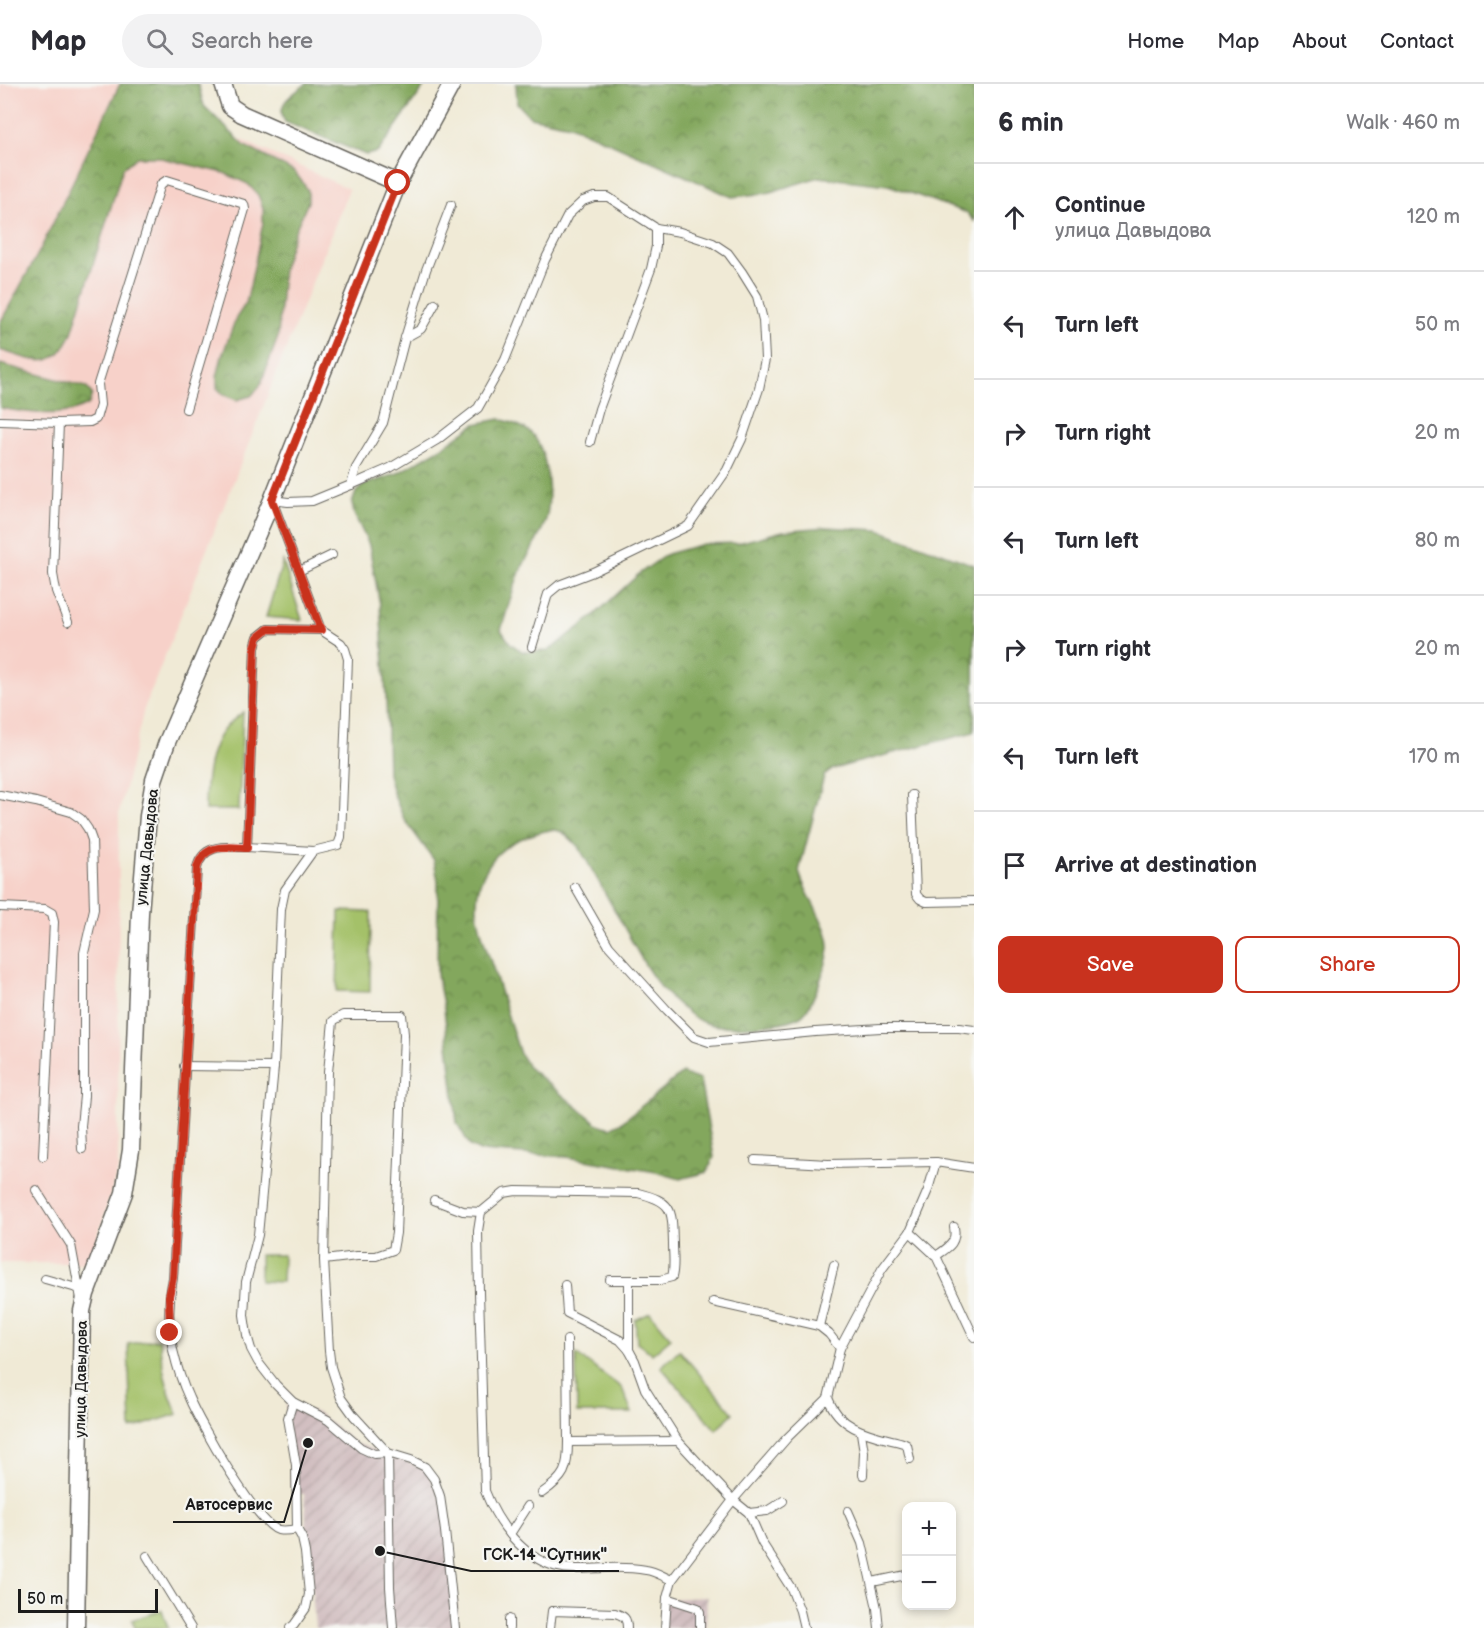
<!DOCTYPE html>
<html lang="en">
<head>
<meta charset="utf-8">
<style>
  :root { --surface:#fff; --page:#f2f2f3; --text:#2b2b33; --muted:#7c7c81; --line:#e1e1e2; --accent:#c8321e }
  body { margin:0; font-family:"Balsamiq Sans",sans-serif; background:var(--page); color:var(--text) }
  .controls { position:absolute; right:18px; bottom:18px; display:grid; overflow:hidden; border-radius:12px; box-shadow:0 3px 9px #0003 }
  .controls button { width:54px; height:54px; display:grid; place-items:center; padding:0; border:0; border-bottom:2px solid var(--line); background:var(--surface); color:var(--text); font:30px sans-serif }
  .scale { position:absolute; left:18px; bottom:15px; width:140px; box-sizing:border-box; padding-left:6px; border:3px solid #1c1c1c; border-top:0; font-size:16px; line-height:21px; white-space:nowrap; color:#1c1c1c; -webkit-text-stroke:4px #f6f6f2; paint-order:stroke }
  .stop { position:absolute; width:18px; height:18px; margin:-14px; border:4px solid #c8321e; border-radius:50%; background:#fff }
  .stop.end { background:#c8321e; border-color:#fff; box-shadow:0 2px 6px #0008 }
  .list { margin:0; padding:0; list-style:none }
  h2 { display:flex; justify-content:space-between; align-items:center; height:78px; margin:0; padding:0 24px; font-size:26px }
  h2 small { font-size:20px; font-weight:400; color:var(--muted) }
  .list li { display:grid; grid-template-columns:39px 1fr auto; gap:18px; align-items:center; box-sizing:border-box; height:108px; padding:0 24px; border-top:2px solid var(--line) }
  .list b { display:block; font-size:22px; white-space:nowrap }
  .list p { margin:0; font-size:20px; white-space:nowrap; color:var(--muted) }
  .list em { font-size:20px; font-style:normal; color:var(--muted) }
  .actions { display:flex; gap:12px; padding:18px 24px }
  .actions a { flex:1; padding:14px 0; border:2px solid var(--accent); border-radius:12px; text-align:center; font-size:21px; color:var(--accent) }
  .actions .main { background:var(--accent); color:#fff }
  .icon { flex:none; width:33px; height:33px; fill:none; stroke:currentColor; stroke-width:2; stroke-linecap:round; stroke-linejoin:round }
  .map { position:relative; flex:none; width:974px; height:1544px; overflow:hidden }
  header { display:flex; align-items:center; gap:36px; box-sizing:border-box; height:84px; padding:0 30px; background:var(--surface); border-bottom:2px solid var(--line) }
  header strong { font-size:28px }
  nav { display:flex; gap:33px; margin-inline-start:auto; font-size:21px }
  .search { width:420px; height:54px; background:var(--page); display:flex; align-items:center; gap:15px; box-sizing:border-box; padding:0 21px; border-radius:33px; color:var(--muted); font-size:22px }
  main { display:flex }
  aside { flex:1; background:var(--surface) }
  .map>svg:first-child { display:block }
  .built { fill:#f7d1c9 }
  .industrial { fill:url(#industrial-furrows) }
  .forest { fill:url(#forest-crowns); stroke:#50623c; stroke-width:1.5 }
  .green { fill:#a4c169; stroke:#606e42; stroke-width:1.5 }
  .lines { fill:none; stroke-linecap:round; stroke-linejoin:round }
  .lane-casing { stroke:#66645d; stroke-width:10 }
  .street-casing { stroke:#66645d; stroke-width:19 }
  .lane { stroke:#fff; stroke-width:8 }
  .street { stroke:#fff; stroke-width:16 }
  .route { stroke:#c8321e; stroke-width:8 }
  .labels { text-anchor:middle; stroke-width:4.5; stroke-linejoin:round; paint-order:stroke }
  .street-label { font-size:15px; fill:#1c1c1c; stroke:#f6f6f2 }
  .leader { fill:none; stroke:#1c1c1c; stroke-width:2 }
  .callout-dot { fill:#1c1c1c; stroke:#f6f6f2; stroke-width:2 }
  .callout-label { font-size:16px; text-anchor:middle; font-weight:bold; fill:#1c1c1c; stroke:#f6f6f2; stroke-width:4.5; stroke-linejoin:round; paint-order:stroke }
</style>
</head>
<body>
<header>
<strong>Map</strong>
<div class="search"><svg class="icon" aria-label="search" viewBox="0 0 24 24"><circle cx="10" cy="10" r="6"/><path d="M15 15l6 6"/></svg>Search here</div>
<nav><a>Home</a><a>Map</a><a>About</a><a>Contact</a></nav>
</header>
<main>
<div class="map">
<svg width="974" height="1544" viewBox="0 0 974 1544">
  <defs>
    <pattern id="industrial-furrows" width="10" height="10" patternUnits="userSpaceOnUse" patternTransform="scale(1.5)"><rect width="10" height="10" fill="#d2bfc1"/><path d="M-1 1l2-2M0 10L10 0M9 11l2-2" fill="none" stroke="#b4a4a5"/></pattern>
    <pattern id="forest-crowns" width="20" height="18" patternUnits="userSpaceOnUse" patternTransform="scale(1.5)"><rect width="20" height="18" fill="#83a75d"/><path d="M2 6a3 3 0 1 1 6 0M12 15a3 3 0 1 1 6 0" fill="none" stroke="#6a874c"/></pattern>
  </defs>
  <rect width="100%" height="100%" fill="#f6f6f2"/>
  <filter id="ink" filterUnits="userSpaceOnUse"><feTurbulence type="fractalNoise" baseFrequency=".0167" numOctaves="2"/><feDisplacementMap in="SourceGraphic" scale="12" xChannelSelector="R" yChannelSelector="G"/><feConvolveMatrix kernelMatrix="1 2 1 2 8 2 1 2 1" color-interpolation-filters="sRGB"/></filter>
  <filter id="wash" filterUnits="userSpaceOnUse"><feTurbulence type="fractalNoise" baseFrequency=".008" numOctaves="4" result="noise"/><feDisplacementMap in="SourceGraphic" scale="24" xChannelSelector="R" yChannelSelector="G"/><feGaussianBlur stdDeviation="1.35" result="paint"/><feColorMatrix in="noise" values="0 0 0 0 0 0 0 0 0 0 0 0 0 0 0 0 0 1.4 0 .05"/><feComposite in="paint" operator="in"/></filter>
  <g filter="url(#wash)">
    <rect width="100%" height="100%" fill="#f0ead6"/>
    <polygon class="built" points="0,0 200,0 194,34 349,105 144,625 119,729 118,1085 90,1179 0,1179"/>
    <g class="industrial">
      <polygon points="286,1320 318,1329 355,1359 411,1379 427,1387 446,1425 457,1509 458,1544 315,1544 304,1410 294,1410 291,1403"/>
      <polygon points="707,1513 706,1544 662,1544 664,1515"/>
    </g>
    <g class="forest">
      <path d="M 120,0 L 198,0 L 204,22 L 245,62 L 295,88 L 308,106 L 308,118 L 295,147 L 283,184 L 278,253 L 260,302 L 251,312 L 237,316 L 224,311 L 217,304 L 217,293 L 222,272 L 236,234 L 246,219 L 250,202 L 263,139 L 263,124 L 258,111 L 248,100 L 224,89 L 157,73 L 137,73 L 123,84 L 72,249 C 54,289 35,277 0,266 L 0,239 L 40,166 Z"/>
      <path d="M 306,0 L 426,0 L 378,68 L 366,71 L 285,38 C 274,19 294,10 306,0 Z"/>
      <polygon points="516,0 974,0 974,137 967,129 888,101 819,93 767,109 732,113 570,41 530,33 517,19"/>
      <path d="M 0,280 L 86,303 L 92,310 L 89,320 C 66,335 27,329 0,324 Z"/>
      <path d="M 500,335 C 510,338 522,341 530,348 C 548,365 552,412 546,435 C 540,456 525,473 518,493 C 511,510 507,528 501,546 L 510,559 L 523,568 L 548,567 L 590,535 L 640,489 L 667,470 L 703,460 L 738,459 L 783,447 L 825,443 L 879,446 L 974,481 L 974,648 L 844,682 L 831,686 L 824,692 L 799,787 C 804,810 830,842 829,864 C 828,878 813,922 802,931 C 783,943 723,946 703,938 C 693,935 681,923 673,916 C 651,896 639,870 625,845 C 610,818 595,791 580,765 C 561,742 556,743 528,752 C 511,758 498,766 489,781 C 465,817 482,850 494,887 C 502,914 511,942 520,970 L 529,984 L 598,1040 L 610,1044 L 622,1038 L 682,989 L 700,996 L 714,1073 L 707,1088 L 680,1095 L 656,1088 L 567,1073 L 480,1067 L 470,1062 L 457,1039 L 444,925 L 437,891 L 438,797 L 434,776 L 404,735 L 393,709 L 388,690 L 386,613 L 380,521 L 369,461 L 354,430 L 352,419 L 356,408 L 364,401 L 398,389 L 441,364 L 475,340 Z"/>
    </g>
    <g class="green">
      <polygon points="283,477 302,536 266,533"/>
      <path d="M 243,628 L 239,726 L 205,726 C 205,701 208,664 225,644 C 230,638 237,633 243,628 Z"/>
      <polygon points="339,827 371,828 370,908 337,907"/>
      <polygon points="260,1171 283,1171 282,1198 260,1197"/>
      <polygon points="650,1229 671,1254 652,1270 637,1258 635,1236"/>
      <path d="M 159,1255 C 162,1281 166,1306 178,1330 L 131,1345 L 128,1260 Z"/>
      <polygon points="679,1266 733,1329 716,1346 661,1283"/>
      <polygon points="576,1270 622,1304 632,1329 577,1329"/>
      <polygon points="162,1526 168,1544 135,1544 132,1536"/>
    </g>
  </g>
  <g filter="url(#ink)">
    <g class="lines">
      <defs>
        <g id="lane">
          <polyline points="405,254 421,245 435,220"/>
          <polyline points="0,337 59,339 53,490 56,507 68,538"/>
          <polyline points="59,339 90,338 96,335 100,321 98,300 161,100 167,96 244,120 245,125 186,325"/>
          <polyline points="590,358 599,325 651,185 656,162 656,144"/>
          <polyline points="351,401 356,384 383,339 405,254 426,186 451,121"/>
          <polyline points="299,487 332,471"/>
          <polyline points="0,711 36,718 71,728 81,735 88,745 92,756 94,825 84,869 84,1012 81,1042 82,1065"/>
          <polyline points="912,711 916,810 920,815 926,818 974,817"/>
          <polyline points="247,763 313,767"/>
          <polyline points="575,803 609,862 667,926 694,953 709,958 815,948 881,944 959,944 974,946"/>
          <polyline points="0,823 45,825 52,829 54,838 43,1072"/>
          <polyline points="184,982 274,983"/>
          <polyline points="755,1076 828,1080 936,1078"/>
          <polyline points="36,1106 71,1161 81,1215"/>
          <polyline points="434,1116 463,1127 481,1128"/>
          <polyline points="910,1148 936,1172 974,1253"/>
          <path d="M 936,1172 C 949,1163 957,1159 954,1143"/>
          <polyline points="324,1176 357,1172 376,1172 393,1166 396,1149 404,950 402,931 343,931 333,937 328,988 324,1176 329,1267 331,1283 341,1314 354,1332 388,1369 390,1503 393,1544"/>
          <polyline points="45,1195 80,1205"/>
          <path d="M 610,1196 L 660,1196 L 672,1193 C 675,1182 673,1170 673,1160 C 672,1126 674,1118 638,1109 L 516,1107 L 504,1109 L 481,1128 L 478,1147 L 479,1209 L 485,1407 C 492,1425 500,1439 513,1454 C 558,1504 590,1476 646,1486 C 655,1487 664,1493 672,1496"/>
          <polyline points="565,1201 567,1229 620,1256 629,1266 635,1277 645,1305 678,1357 733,1416 749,1429 762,1459 791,1504 800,1527 804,1544"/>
          <polyline points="713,1218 819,1242 829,1250 840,1264"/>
          <polyline points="819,1242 834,1181"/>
          <polyline points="567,1256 568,1358"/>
          <polyline points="629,1266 629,1196"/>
          <path d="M 828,1314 C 840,1347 873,1351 903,1359 L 907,1361 L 910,1375"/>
          <polyline points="861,1349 864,1368 863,1391"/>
          <path d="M 542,1409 C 565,1393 568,1386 568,1358 L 678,1357"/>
          <polyline points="848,1427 862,1459 877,1524 879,1544"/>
          <polyline points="749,1429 767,1427 783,1417"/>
          <path d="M 297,1445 C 292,1446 283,1447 278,1446 C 256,1439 199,1338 189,1314 C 182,1299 177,1283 173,1266 C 168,1242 168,1218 173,1194 L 197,784 C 203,759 226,763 247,763 L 255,563 L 258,553 L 268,545 L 321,546"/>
          <polyline points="510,1450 528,1422"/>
          <polyline points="147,1472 191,1544"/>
          <polyline points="872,1498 906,1491"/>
          <polyline points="667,1514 698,1524 700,1528 700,1544"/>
          <polyline points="509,1535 509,1544"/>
          <polyline points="290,1544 294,1541 306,1524 309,1510 305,1468 302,1454 297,1445 296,1381 288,1334 293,1318"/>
          <polyline points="455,1544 445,1447 440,1412 434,1395 425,1383 411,1376 388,1369 374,1370 361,1364 328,1336 293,1318 276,1301 258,1278 251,1265 247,1251 244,1231 246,1198 258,1151 274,983 281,825 285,806 313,767 338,761 341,753 348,575 345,565 341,559 321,546 272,416 288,418 312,417 351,401 390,384 437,356 478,324 505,276 545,176 568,131 583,117 594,113 608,113 656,144 680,148 713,159 728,169 742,188 757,212 763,236 765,275 759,305 742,355 727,386 688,442 593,488 559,501 548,510 532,563"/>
          <path d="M 550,1544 L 552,1527 L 615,1529 C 624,1532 627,1534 627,1544"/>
          <polyline points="665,1544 667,1514 672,1496 733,1416 787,1354 828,1314 840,1264 882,1185 910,1148 928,1106 936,1078 974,1084"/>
        </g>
        <g id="street">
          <polyline points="223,0 230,22 242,30 398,99"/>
          <polyline points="76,1544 82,1227 86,1210 124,1109 131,1066 140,829 148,732 154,696 167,658 272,416 398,99 452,0"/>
        </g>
      </defs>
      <use href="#lane" class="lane-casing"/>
      <use href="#street" class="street-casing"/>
      <use href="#lane" class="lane"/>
      <use href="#street" class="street"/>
    </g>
  </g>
  <g class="lines" filter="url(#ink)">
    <path class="route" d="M 170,1249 L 169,1212 L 173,1194 L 197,784 C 203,759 227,763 247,764 L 255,563 L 258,553 L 268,545 L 321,546 L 272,416 L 398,99"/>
  </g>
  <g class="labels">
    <g class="street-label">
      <text transform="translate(147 763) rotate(-84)" y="5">улица Давыдова</text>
      <text transform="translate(81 1295) rotate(-89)" y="5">улица Давыдова</text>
    </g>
  </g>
  <path class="leader" d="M308 1359L284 1438H173M380 1467L471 1487H619"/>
  <g class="callout-dot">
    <circle cx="308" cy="1359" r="6"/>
    <circle cx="380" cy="1467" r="6"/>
  </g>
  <g class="callout-label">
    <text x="229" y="1426">Автосервис</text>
    <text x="545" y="1476">ГСК-14 "Сутник"</text>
  </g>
</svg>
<div class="controls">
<button>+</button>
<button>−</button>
</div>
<div class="scale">50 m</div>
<div class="stop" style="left:398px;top:99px"></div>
<div class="stop end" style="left:170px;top:1249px"></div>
</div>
<aside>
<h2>6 min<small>Walk · 460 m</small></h2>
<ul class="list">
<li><svg class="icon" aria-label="ahead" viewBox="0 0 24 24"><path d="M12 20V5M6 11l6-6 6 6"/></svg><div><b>Continue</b><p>улица Давыдова</p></div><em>120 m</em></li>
<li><svg class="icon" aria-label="left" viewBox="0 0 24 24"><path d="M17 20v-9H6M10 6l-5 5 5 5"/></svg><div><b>Turn left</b></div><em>50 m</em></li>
<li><svg class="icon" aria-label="right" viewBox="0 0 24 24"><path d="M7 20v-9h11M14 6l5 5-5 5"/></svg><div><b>Turn right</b></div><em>20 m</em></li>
<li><svg class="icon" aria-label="left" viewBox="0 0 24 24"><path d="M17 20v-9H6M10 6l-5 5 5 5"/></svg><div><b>Turn left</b></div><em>80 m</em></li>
<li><svg class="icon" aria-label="right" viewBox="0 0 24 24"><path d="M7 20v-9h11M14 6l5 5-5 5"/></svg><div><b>Turn right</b></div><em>20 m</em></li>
<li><svg class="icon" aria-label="left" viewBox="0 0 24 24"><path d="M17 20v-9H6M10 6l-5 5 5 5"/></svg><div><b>Turn left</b></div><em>170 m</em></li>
<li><svg class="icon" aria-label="arrive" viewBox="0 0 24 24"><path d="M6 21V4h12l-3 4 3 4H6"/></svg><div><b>Arrive at destination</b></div></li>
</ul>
<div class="actions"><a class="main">Save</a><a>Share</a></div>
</aside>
</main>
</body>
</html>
